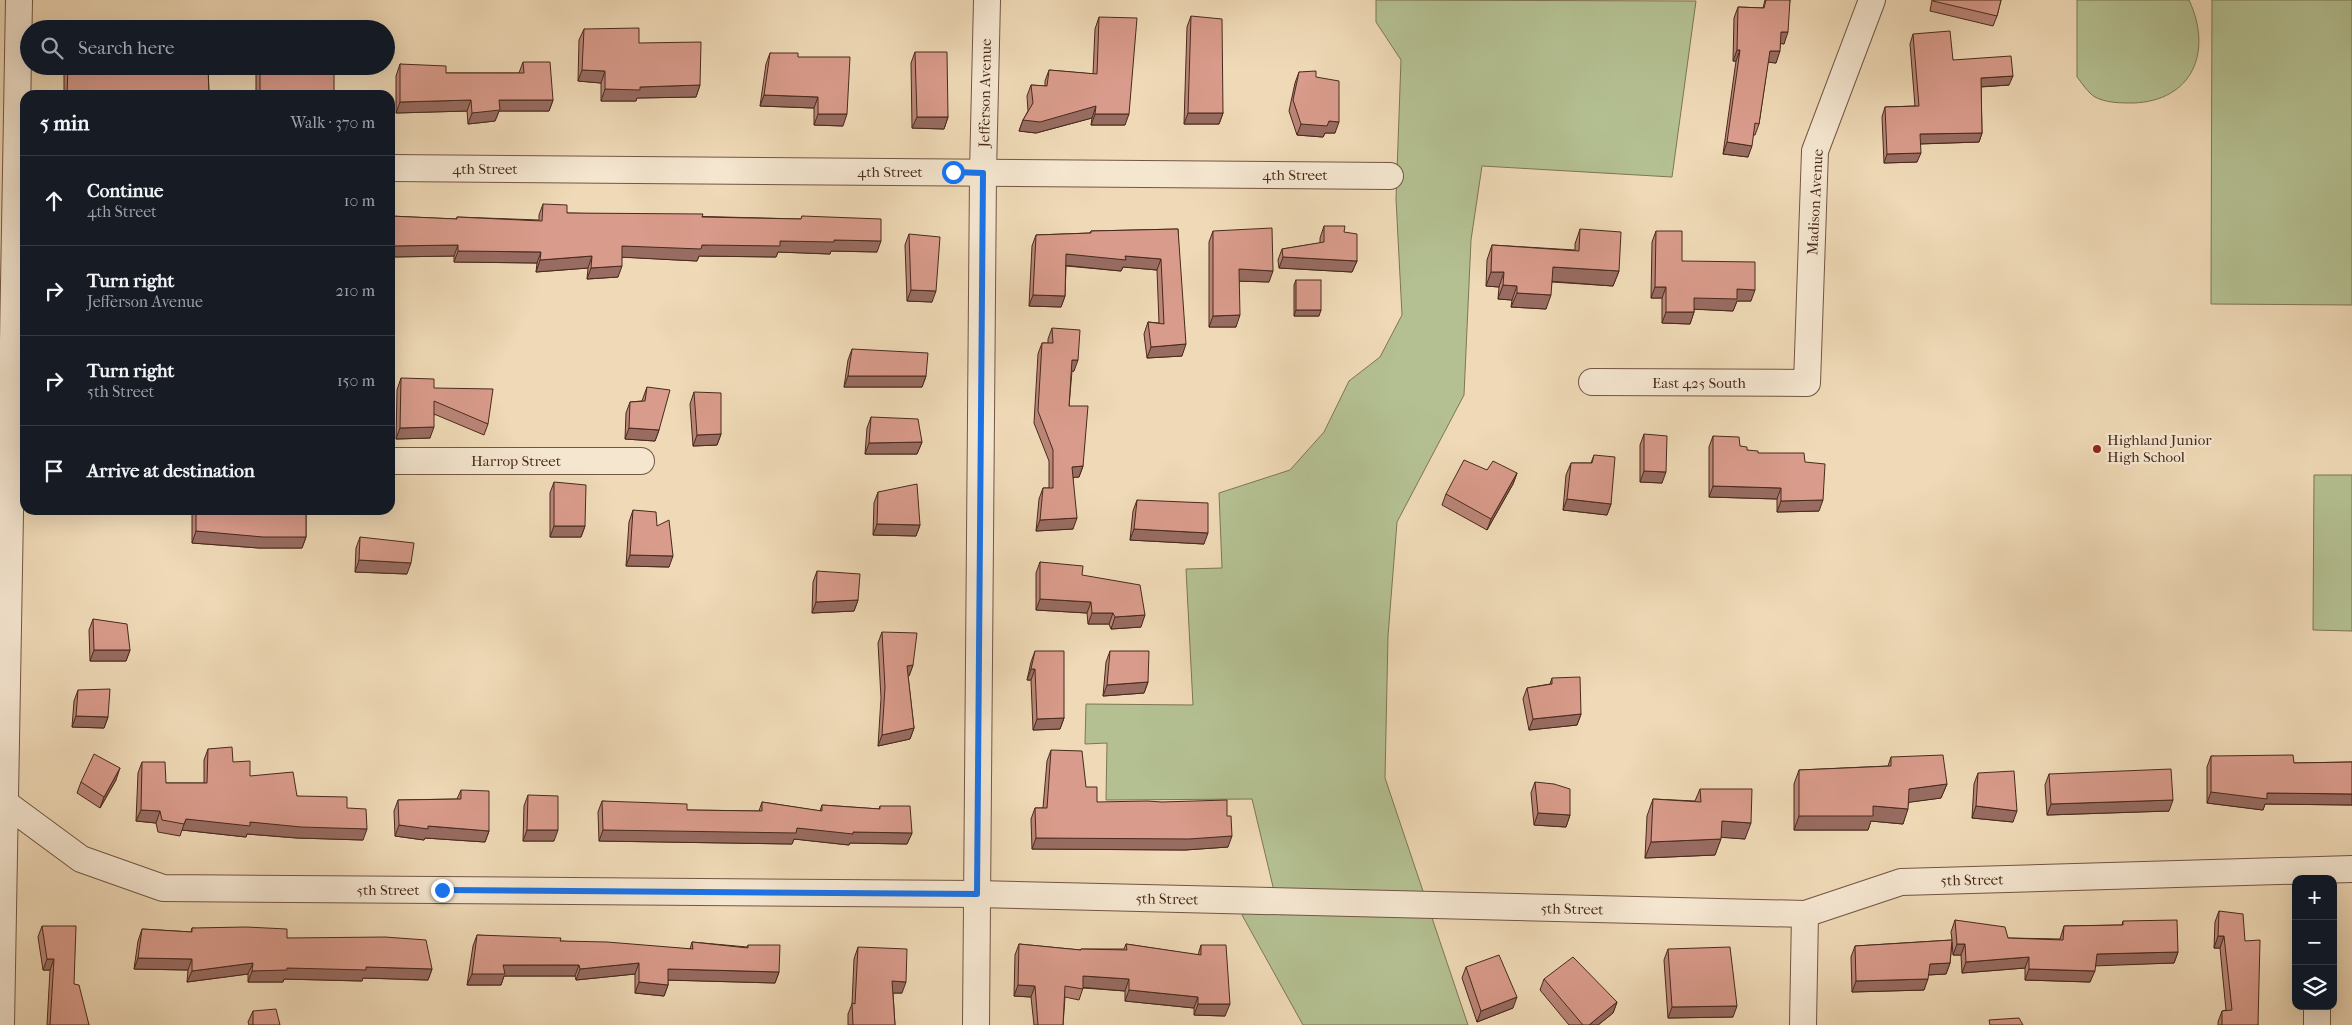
<!DOCTYPE html>
<html lang="en">
<head>
<meta charset="utf-8">
<style>
  :root { --surface:#171b24; --page:#242831; --text:#f1f3f6; --muted:#9ea1a6; --line:#363941 }
  body { margin:0; font-family:"IM FELL French Canon",serif; background:var(--page); color:var(--text) }
  .controls { position:absolute; right:15px; bottom:15px; display:grid; overflow:hidden; border-radius:10px; box-shadow:0 5px 20px #0002 }
  .controls button { width:45px; height:45px; display:grid; place-items:center; padding:0; border:0; border-bottom:1px solid var(--line); background:var(--surface); color:var(--text); font:25px sans-serif }
  .stop { position:absolute; width:15px; height:15px; margin:-11px; border:4px solid #1a73e8; border-radius:50%; background:#fff }
  .stop.end { background:#1a73e8; border-color:#fff; box-shadow:0 1px 5px #0008 }
  .list { margin:0; padding:0; list-style:none }
  h2 { display:flex; justify-content:space-between; align-items:center; height:65px; margin:0; padding:0 20px; font-size:21px }
  h2 small { font-size:16px; font-weight:400; color:var(--muted) }
  .list li { display:grid; grid-template-columns:32px 1fr auto; gap:15px; align-items:center; box-sizing:border-box; height:90px; padding:0 20px; border-top:1px solid var(--line) }
  .list b { display:block; font-size:19px; white-space:nowrap }
  .list p { margin:0; font-size:16px; white-space:nowrap; color:var(--muted) }
  .list em { font-size:16px; font-style:normal; color:var(--muted) }
  .icon { flex:none; width:28px; height:28px; fill:none; stroke:currentColor; stroke-width:2; stroke-linecap:round; stroke-linejoin:round }
  .map { position:relative; flex:none; width:2352px; height:1025px; overflow:hidden }
  .search { position:absolute; background:var(--surface); box-shadow:0 5px 20px #0002; left:20px; top:20px; width:375px; height:55px; display:flex; align-items:center; gap:12px; box-sizing:border-box; padding:0 18px; border-radius:28px; color:var(--muted); font-size:19px }
  .panel { position:absolute; background:var(--surface); box-shadow:0 5px 20px #0002; left:20px; top:90px; width:375px; height:425px; border-radius:15px }
  .map>svg:first-child { display:block }
  .green { fill:#b4c092; stroke:#7e7557 }
  .lines { fill:none; stroke-linecap:round; stroke-linejoin:round }
  .street-casing { stroke:#725642; stroke-width:28 }
  .street { stroke:#f5e6d0; stroke-width:26 }
  .wall { fill:#bb8578; stroke:#482a1c }
  .shaded-wall { fill:#986c61; stroke:#482a1c }
  .building { fill:#d99b8b; stroke:#482a1c }
  .route { stroke:#1a73e8; stroke-width:6 }
  .poi-dot { fill:#8f2418; stroke:#f5e6d0; stroke-width:2 }
  .labels { text-anchor:middle; stroke-width:4.5; stroke-linejoin:round; paint-order:stroke }
  .street-label { font-size:15px; fill:#482a1c; stroke:#f5e6d0 }
  .poi-label { font-size:15px; fill:#482a1c; stroke:#f5e6d0; text-anchor:start }
</style>
</head>
<body>
<div class="map">
<svg width="2352" height="1025" viewBox="0 0 2352 1025">
  <rect width="100%" height="100%" fill="#efd9b6"/>
  <filter id="stains"><feTurbulence type="fractalNoise" baseFrequency=".004" numOctaves="4"/><feColorMatrix values="0 0 0 0 .2 0 0 0 0 .09 0 0 0 0 .02 0 0 0 .5 -.17"/></filter>
  <radialGradient id="worn" r=".72"><stop offset=".6" stop-color="#630" stop-opacity="0"/><stop offset="1" stop-color="#630" stop-opacity=".3"/></radialGradient>
  <g class="green">
    <polygon points="1376,0 1696,1 1672,177 1482,166 1471,240 1464,395 1397,522 1388,636 1385,778 1468,1025 1303,1025 1242,915 1275,895 1252,799 1106,800 1107,743 1085,744 1086,704 1193,705 1186,569 1222,568 1219,493 1290,470 1324,432 1349,381 1380,357 1402,315 1396,199 1401,60 1376,22"/>
    <path d="M 2077,0 L 2189,0 C 2213,51 2193,101 2133,103 C 2121,103 2106,103 2095,97 C 2088,93 2082,83 2077,77 Z"/>
    <polygon points="2212,0 2352,0 2352,305 2211,304"/>
    <polygon points="2314,475 2352,475 2352,631 2313,630"/>
  </g>
  <g class="lines">
    <defs>
      <g id="street">
        <polyline points="390,168 1390,176"/>
        <polyline points="1592,382 1807,383 1815,151 1872,0"/>
        <polyline points="390,461 641,461"/>
        <polyline points="0,803 5,803 81,859 163,888 977,894 1805,914 1901,882 2352,869"/>
        <polyline points="1,1025 19,0"/>
        <polyline points="976,1025 983,173 987,0"/>
        <polyline points="1803,1025 1805,914"/>
        <polyline points="2317,1025 2317,1006"/>
      </g>
    </defs>
    <use href="#street" class="street-casing"/>
    <use href="#street" class="street"/>
  </g>
  <g class="wall">
    <polygon points="1765,0 1790,0 1784,44 1781,43 1776,63 1768,62 1759,124 1755,135 1753,135 1748,157 1723,154 1736,61 1733,61 1734,18 1738,7 1763,8"/>
    <polygon points="1932,0 2001,0 1997,16 1993,26 1930,11"/>
    <polygon points="1191,16 1223,113 1219,124 1184,124 1187,27"/>
    <polygon points="1099,17 1125,125 1091,125 1092,118 1036,133 1019,131 1023,120 1028,111 1027,96 1031,85 1045,86 1045,81 1049,70 1093,74 1095,29"/>
    <polygon points="584,29 639,43 700,85 696,97 637,98 636,101 601,101 601,83 578,81 579,40"/>
    <polygon points="1913,34 1953,60 2009,85 1981,87 1982,133 1979,142 1920,144 1917,162 1884,163 1882,117 1885,107 1915,106 1910,44"/>
    <polygon points="915,52 948,117 944,129 912,128 911,63"/>
    <polygon points="770,53 798,57 843,126 814,125 814,108 760,106 766,64"/>
    <polygon points="523,62 553,100 549,111 499,111 495,121 468,124 467,111 396,113 396,76 400,64 446,73 519,73"/>
    <polygon points="67,66 208,66 209,95 64,95 64,73"/>
    <polygon points="256,66 289,66 289,68 334,95 256,95"/>
    <polygon points="1299,72 1316,77 1335,133 1325,133 1323,137 1297,135 1289,111 1295,83"/>
    <polygon points="543,204 567,213 801,219 802,216 877,252 831,251 830,254 778,252 776,257 699,256 697,261 622,257 618,277 587,279 588,268 536,272 537,263 454,262 454,256 390,257 390,216 456,219 457,217 539,220 539,215"/>
    <polygon points="1324,226 1344,232 1357,261 1352,272 1279,268 1278,260 1282,249 1320,243 1320,238"/>
    <polygon points="1178,229 1182,356 1147,358 1144,334 1148,322 1159,323 1157,270 1123,267 1121,271 1066,266 1065,296 1061,307 1029,306 1032,246 1036,235 1090,233 1091,231"/>
    <polygon points="1580,229 1619,271 1613,286 1552,282 1546,309 1511,307 1512,300 1498,299 1499,287 1486,286 1487,260 1492,245 1575,250 1575,244"/>
    <polygon points="1213,231 1269,282 1239,281 1236,327 1209,327 1209,242"/>
    <polygon points="1656,231 1682,261 1751,301 1737,301 1733,311 1694,309 1694,312 1690,324 1662,323 1662,298 1651,298 1652,242"/>
    <polygon points="909,234 932,302 907,301 905,245"/>
    <polygon points="1296,280 1319,316 1294,316 1294,285"/>
    <polygon points="1052,328 1074,371 1072,371 1069,406 1083,466 1079,477 1073,477 1073,529 1036,531 1039,499 1043,488 1049,488 1049,461 1034,423 1038,354 1042,343 1048,343 1048,339"/>
    <polygon points="852,349 926,376 922,387 844,387 848,360"/>
    <polygon points="401,378 488,424 484,435 434,414 430,438 396,439 397,390"/>
    <polygon points="647,387 659,430 655,441 625,439 626,413 630,402 642,401"/>
    <polygon points="694,392 721,434 717,445 693,446 690,404"/>
    <polygon points="871,417 922,442 917,454 865,454 867,428"/>
    <polygon points="1644,434 1662,483 1640,482 1640,445"/>
    <polygon points="1713,436 1740,446 1747,450 1758,453 1819,511 1777,512 1777,499 1709,497 1709,447"/>
    <polygon points="1594,455 1611,504 1607,515 1563,510 1566,475 1571,463 1591,463"/>
    <polygon points="1487,470 1517,473 1513,484 1487,530 1442,505 1446,494"/>
    <polygon points="554,482 585,526 581,537 550,537 550,493"/>
    <polygon points="878,492 920,525 916,536 873,535 874,503"/>
    <polygon points="1137,500 1204,544 1130,540 1133,511"/>
    <polygon points="193,510 306,510 306,537 302,548 259,548 192,543 192,512"/>
    <polygon points="633,510 657,526 669,567 626,566 629,522"/>
    <polygon points="360,537 407,574 355,572 356,548"/>
    <polygon points="1040,562 1082,575 1141,627 1111,629 1109,624 1088,624 1087,613 1036,610 1036,573"/>
    <polygon points="817,571 858,600 854,611 812,613 813,582"/>
    <polygon points="93,619 130,650 126,661 90,661 89,630"/>
    <polygon points="882,632 913,665 909,676 908,676 914,728 910,739 878,746 881,698 878,643"/>
    <polygon points="1035,651 1064,718 1060,729 1033,730 1031,680 1027,680 1031,662"/>
    <polygon points="1110,651 1148,682 1144,693 1103,696 1106,662"/>
    <polygon points="1552,678 1581,714 1577,725 1529,730 1523,699 1527,688 1550,684"/>
    <polygon points="78,690 108,717 104,728 72,727 74,701"/>
    <polygon points="208,749 233,762 250,776 297,796 347,808 363,840 297,838 247,834 246,837 182,830 180,836 158,832 156,823 136,821 138,773 142,762 166,783 204,783 204,760"/>
    <polygon points="1051,750 1086,787 1097,802 1228,847 1185,850 1032,849 1031,819 1035,808 1043,808 1047,761"/>
    <polygon points="2211,756 2294,763 2352,762 2352,805 2265,804 2263,810 2207,803 2207,767"/>
    <polygon points="1891,757 1947,784 1941,798 1909,802 1903,824 1871,821 1868,830 1794,830 1794,784 1799,770 1888,766"/>
    <polygon points="1978,773 2013,822 1972,818 1974,784"/>
    <polygon points="2049,774 2169,811 2047,815 2045,785"/>
    <polygon points="116,780 100,808 77,793 81,782"/>
    <polygon points="1535,782 1570,815 1566,827 1534,825 1531,793"/>
    <polygon points="1700,789 1745,839 1721,837 1715,855 1645,858 1647,816 1653,799 1695,801"/>
    <polygon points="461,790 489,831 485,842 425,838 424,840 395,836 394,811 398,800 457,799"/>
    <polygon points="528,795 554,841 523,841 524,806"/>
    <polygon points="602,801 687,810 759,811 762,802 820,811 822,805 879,809 880,806 912,833 907,844 850,843 849,845 794,839 792,844 599,841 598,812"/>
    <polygon points="2219,911 2245,941 2258,1025 2218,1025 2218,1022 2222,1011 2226,1010 2220,948 2214,948 2215,922"/>
    <polygon points="1955,920 2008,938 2060,939 2064,926 2122,925 2123,921 2178,952 2174,963 2095,965 2090,982 2025,980 2025,968 1962,973 1961,955 1953,955 1952,942 1950,963 1946,974 1928,975 1924,990 1852,992 1851,957 1855,946 1952,940 1951,932"/>
    <polygon points="42,926 74,984 89,1025 47,1025 50,970 43,970 38,937"/>
    <polygon points="192,928 287,938 432,969 428,980 363,978 362,981 284,979 283,982 248,982 248,974 187,982 188,970 134,969 138,941 142,929 191,932"/>
    <polygon points="477,935 560,941 690,949 692,942 747,947 748,945 779,972 775,983 668,980 668,985 664,996 635,993 635,974 576,980 575,976 504,976 501,985 467,985 473,946"/>
    <polygon points="1019,944 1080,950 1081,949 1124,949 1126,944 1198,955 1201,945 1225,1016 1194,1015 1194,1008 1125,1001 1125,991 1083,988 1079,1000 1065,997 1063,1025 1034,1025 1031,997 1014,996 1015,955"/>
    <polygon points="858,947 902,993 893,993 895,1025 848,1025 848,1014 852,1004 854,959"/>
    <polygon points="1668,949 1733,1017 1668,1018 1664,960"/>
    <polygon points="1466,967 1513,1008 1477,1022 1462,978"/>
    <polygon points="1544,979 1617,1002 1613,1013 1598,1025 1569,1025 1540,990"/>
    <polygon points="253,1011 280,1025 249,1025 248,1022"/>
  </g>
  <g class="shaded-wall">
    <polygon points="1781,32 1788,32 1784,44 1777,43"/>
    <polygon points="1737,50 1740,50 1736,61 1733,61"/>
    <polygon points="1770,51 1780,51 1776,63 1766,62"/>
    <polygon points="582,70 605,71 601,83 578,81"/>
    <polygon points="2013,76 2009,85 1977,87 1981,78"/>
    <polygon points="700,85 696,97 637,98 636,101 601,101 605,89 640,87"/>
    <polygon points="764,95 818,97 814,108 760,106"/>
    <polygon points="471,100 467,111 396,113 400,102"/>
    <polygon points="499,100 553,100 549,111 499,111 495,121 468,124 472,113"/>
    <polygon points="1096,106 1092,118 1036,133 1019,131 1023,120"/>
    <polygon points="1188,113 1223,113 1219,124 1184,124"/>
    <polygon points="818,114 847,114 843,126 814,125"/>
    <polygon points="1095,114 1129,114 1125,125 1091,125"/>
    <polygon points="917,117 948,117 944,129 912,128"/>
    <polygon points="1329,121 1339,122 1335,133 1325,133 1323,137 1297,135 1301,124"/>
    <polygon points="1982,133 1979,142 1916,144 1920,134"/>
    <polygon points="1727,142 1752,146 1748,157 1723,154"/>
    <polygon points="1921,153 1917,162 1884,163 1887,154"/>
    <polygon points="834,240 881,241 877,252 831,251 830,254 778,252 776,257 699,256 697,261 618,257 622,246 702,245 780,241"/>
    <polygon points="458,245 454,256 390,257 390,246"/>
    <polygon points="458,251 541,252 537,263 454,262"/>
    <polygon points="1066,254 1125,256 1161,259 1157,270 1123,267 1121,271 1062,265"/>
    <polygon points="592,256 588,268 536,272 540,260"/>
    <polygon points="1283,257 1357,261 1352,272 1279,268"/>
    <polygon points="622,266 618,277 587,279 591,268"/>
    <polygon points="1553,267 1619,271 1613,286 1548,281"/>
    <polygon points="1239,269 1273,271 1269,282 1235,281"/>
    <polygon points="1491,272 1504,272 1499,287 1486,286"/>
    <polygon points="1503,285 1517,286 1512,300 1498,299"/>
    <polygon points="1655,287 1666,287 1662,298 1651,298"/>
    <polygon points="1737,289 1755,290 1751,301 1737,301 1733,311 1690,309 1694,298"/>
    <polygon points="911,290 936,291 932,302 907,301"/>
    <polygon points="1517,293 1551,295 1546,309 1511,307"/>
    <polygon points="1033,295 1065,296 1061,307 1029,306"/>
    <polygon points="1296,310 1321,310 1319,316 1294,316"/>
    <polygon points="1666,312 1694,312 1690,324 1662,323"/>
    <polygon points="1240,315 1236,327 1209,327 1213,316"/>
    <polygon points="1186,344 1182,356 1147,358 1151,347"/>
    <polygon points="1072,360 1078,360 1074,371 1068,372"/>
    <polygon points="848,376 926,376 922,387 844,387"/>
    <polygon points="434,427 430,438 396,439 400,428"/>
    <polygon points="629,428 659,430 655,441 625,439"/>
    <polygon points="721,434 717,445 693,446 697,435"/>
    <polygon points="922,442 917,454 865,454 869,443"/>
    <polygon points="1083,466 1079,477 1068,478 1072,467"/>
    <polygon points="1644,471 1666,472 1662,483 1640,482"/>
    <polygon points="1517,473 1513,484 1487,530 1491,519"/>
    <polygon points="1713,486 1781,488 1777,499 1709,497"/>
    <polygon points="1567,499 1611,504 1607,515 1563,510"/>
    <polygon points="1823,500 1819,511 1777,512 1781,501"/>
    <polygon points="1077,518 1073,529 1036,531 1040,520"/>
    <polygon points="877,524 920,525 916,536 873,535"/>
    <polygon points="554,526 585,526 581,537 550,537"/>
    <polygon points="1134,529 1208,533 1204,544 1130,540"/>
    <polygon points="196,531 306,537 302,548 259,548 192,543"/>
    <polygon points="630,555 673,556 669,567 626,566"/>
    <polygon points="359,560 411,563 407,574 355,572"/>
    <polygon points="1040,599 1091,602 1087,613 1036,610"/>
    <polygon points="858,600 854,611 812,613 816,602"/>
    <polygon points="1092,613 1113,613 1109,624 1088,624"/>
    <polygon points="1145,615 1141,627 1111,629 1115,617"/>
    <polygon points="94,650 130,650 126,661 90,661"/>
    <polygon points="913,665 909,676 902,677 907,666"/>
    <polygon points="1031,669 1035,669 1031,680 1027,680"/>
    <polygon points="1148,682 1144,693 1103,696 1107,685"/>
    <polygon points="1581,714 1577,725 1529,730 1533,719"/>
    <polygon points="76,716 108,717 104,728 72,727"/>
    <polygon points="1064,718 1060,729 1033,730 1037,719"/>
    <polygon points="914,728 910,739 878,746 882,735"/>
    <polygon points="120,768 116,780 100,808 104,797"/>
    <polygon points="1947,784 1941,798 1904,803 1909,789"/>
    <polygon points="2211,792 2267,793 2352,794 2352,805 2265,804 2263,810 2207,803"/>
    <polygon points="2173,800 2169,811 2047,815 2051,804"/>
    <polygon points="1873,806 1908,809 1903,824 1871,821 1868,830 1794,830 1799,816"/>
    <polygon points="1976,806 2017,811 2013,822 1972,818"/>
    <polygon points="141,810 160,811 156,823 136,821"/>
    <polygon points="1538,813 1570,815 1566,827 1534,825"/>
    <polygon points="186,819 250,822 367,829 363,840 297,838 247,834 246,837 182,830"/>
    <polygon points="1722,821 1751,823 1745,839 1716,837"/>
    <polygon points="399,825 428,826 489,831 485,842 425,838 424,840 395,836"/>
    <polygon points="797,828 853,832 912,833 907,844 850,843 849,845 794,839 792,844 599,841 603,830"/>
    <polygon points="527,830 558,830 554,841 523,841"/>
    <polygon points="1232,836 1228,847 1185,850 1032,849 1036,838"/>
    <polygon points="1721,839 1715,855 1645,858 1651,842"/>
    <polygon points="2218,936 2224,936 2220,948 2214,948"/>
    <polygon points="1957,944 1965,944 1961,955 1953,955"/>
    <polygon points="2178,952 2174,963 2093,966 2097,954"/>
    <polygon points="2029,957 2025,968 1962,973 1966,962"/>
    <polygon points="138,958 192,959 188,970 134,969"/>
    <polygon points="47,959 54,959 50,970 43,970"/>
    <polygon points="253,963 248,974 187,982 192,971"/>
    <polygon points="639,963 635,974 576,980 580,969"/>
    <polygon points="1950,963 1946,974 1926,975 1930,964"/>
    <polygon points="503,965 579,965 575,976 504,976 501,985 467,985 472,974"/>
    <polygon points="366,967 432,969 428,980 363,978 362,981 284,979 283,982 248,982 252,971 287,968"/>
    <polygon points="668,969 779,972 775,983 664,980"/>
    <polygon points="2029,969 2095,971 2090,982 2025,980"/>
    <polygon points="1083,976 1129,979 1125,991 1079,987"/>
    <polygon points="1928,979 1924,990 1852,992 1856,981"/>
    <polygon points="892,981 906,982 902,993 888,993"/>
    <polygon points="639,982 668,985 664,996 635,993"/>
    <polygon points="1018,985 1035,986 1031,997 1014,996"/>
    <polygon points="1129,990 1198,997 1194,1008 1125,1001"/>
    <polygon points="1517,997 1513,1008 1477,1022 1481,1011"/>
    <polygon points="1617,1002 1613,1013 1598,1025 1589,1025"/>
    <polygon points="1198,1004 1230,1004 1225,1016 1194,1015"/>
    <polygon points="1737,1006 1733,1017 1668,1018 1672,1007"/>
  </g>
  <g class="building">
    <polygon points="1766,0 1790,0 1788,32 1781,32 1780,51 1770,51 1759,124 1755,123 1752,146 1727,142 1740,50 1737,50 1738,7 1764,8"/>
    <polygon points="1934,0 2001,0 1997,16 1933,1"/>
    <polygon points="1191,16 1222,19 1223,113 1188,113"/>
    <polygon points="1099,17 1137,18 1129,114 1095,114 1096,106 1040,122 1023,120 1033,103 1031,85 1047,86 1049,70 1097,74"/>
    <polygon points="639,28 639,43 701,42 700,85 640,87 640,90 605,89 605,71 582,70 584,29"/>
    <polygon points="1950,31 1953,60 2011,56 2013,76 1981,78 1982,133 1920,134 1921,153 1887,154 1885,107 1919,106 1913,34"/>
    <polygon points="915,52 947,52 948,117 917,117"/>
    <polygon points="770,53 798,53 798,57 850,57 847,114 818,114 818,97 764,95"/>
    <polygon points="523,62 550,62 553,100 499,100 500,110 472,113 471,100 400,102 400,64 446,66 446,73 524,73"/>
    <polygon points="68,66 208,66 209,95 67,95"/>
    <polygon points="260,66 289,66 289,68 334,68 334,95 260,95"/>
    <polygon points="1316,71 1316,77 1339,81 1339,122 1329,121 1327,126 1301,124 1293,100 1299,72"/>
    <polygon points="543,204 567,205 567,213 703,214 702,217 801,219 802,216 881,219 881,241 834,240 834,242 780,241 780,246 702,245 701,249 622,246 622,266 591,268 592,256 540,260 541,252 458,251 458,245 390,246 390,216 457,219 457,217 542,221"/>
    <polygon points="1324,226 1345,226 1344,232 1357,234 1357,261 1283,257 1282,249 1324,242"/>
    <polygon points="1272,228 1273,271 1239,269 1240,315 1213,316 1213,231"/>
    <polygon points="1178,229 1186,344 1151,347 1148,322 1164,324 1161,259 1125,256 1126,260 1066,254 1065,296 1033,295 1036,235 1091,233 1091,231"/>
    <polygon points="1580,229 1621,232 1619,271 1553,267 1551,295 1517,293 1517,286 1503,285 1504,272 1491,272 1492,245 1579,251"/>
    <polygon points="1656,231 1682,231 1682,261 1755,262 1755,290 1737,289 1737,299 1694,298 1694,312 1666,312 1666,287 1655,287"/>
    <polygon points="909,234 940,237 936,291 911,290"/>
    <rect x="1296" y="280" width="25" height="30"/>
    <polygon points="1052,328 1080,330 1078,360 1072,360 1069,406 1088,406 1083,466 1072,467 1077,518 1040,520 1043,488 1053,488 1053,450 1038,411 1042,343 1053,343"/>
    <polygon points="852,349 928,353 926,376 848,376"/>
    <polygon points="401,378 434,379 434,388 493,389 488,424 434,401 434,427 400,428"/>
    <polygon points="647,387 670,390 659,430 629,428 630,402 645,401"/>
    <polygon points="694,392 721,393 721,434 697,435"/>
    <polygon points="871,417 918,419 922,442 869,443"/>
    <polygon points="1644,434 1667,436 1666,472 1644,471"/>
    <polygon points="1713,436 1739,437 1740,446 1747,447 1747,450 1758,451 1758,453 1804,453 1805,462 1825,464 1823,500 1781,501 1781,488 1713,486"/>
    <polygon points="1594,455 1615,457 1611,504 1567,499 1571,463 1592,463"/>
    <polygon points="1464,460 1487,470 1493,461 1517,473 1491,519 1446,494"/>
    <polygon points="554,482 586,485 585,526 554,526"/>
    <polygon points="917,484 920,525 877,524 878,492"/>
    <polygon points="1137,500 1208,503 1208,533 1134,529"/>
    <polygon points="196,510 306,510 306,537 263,537 196,531"/>
    <polygon points="633,510 656,512 657,526 669,520 673,556 630,555"/>
    <polygon points="360,537 414,543 411,563 359,560"/>
    <polygon points="1040,562 1083,566 1082,575 1140,585 1145,615 1115,617 1113,613 1092,613 1091,602 1040,599"/>
    <polygon points="817,571 860,574 858,600 816,602"/>
    <polygon points="93,619 127,624 130,650 94,650"/>
    <polygon points="882,632 917,633 913,665 907,666 914,728 882,735 885,687"/>
    <polygon points="1035,651 1064,651 1064,718 1037,719 1035,669 1031,669"/>
    <polygon points="1110,651 1149,651 1148,682 1107,685"/>
    <polygon points="1580,677 1581,714 1533,719 1527,688 1552,684 1552,678"/>
    <polygon points="110,689 108,717 76,716 78,690"/>
    <polygon points="232,747 233,762 250,761 250,776 293,772 297,796 347,797 347,808 366,809 367,829 301,827 250,822 250,826 186,819 184,824 162,820 160,811 141,810 142,762 165,762 166,783 207,783 208,749"/>
    <polygon points="1051,750 1082,751 1086,787 1097,787 1097,802 1147,801 1162,802 1227,800 1227,816 1231,816 1232,836 1189,839 1036,838 1035,808 1047,808"/>
    <polygon points="94,754 120,768 104,797 81,782"/>
    <polygon points="1943,755 1947,784 1909,789 1908,809 1873,806 1873,816 1799,816 1799,770 1891,766 1891,757"/>
    <polygon points="2293,755 2294,763 2352,762 2352,794 2267,793 2267,799 2211,792 2211,756"/>
    <polygon points="2171,769 2173,800 2051,804 2049,774"/>
    <polygon points="2014,771 2017,811 1976,806 1978,773"/>
    <polygon points="1535,782 1554,784 1570,789 1570,815 1538,813"/>
    <polygon points="1700,789 1752,789 1751,823 1722,821 1721,839 1651,842 1653,799 1701,802"/>
    <polygon points="461,790 489,791 489,831 428,826 428,829 399,825 398,800 461,799"/>
    <polygon points="528,795 558,796 558,830 527,830"/>
    <polygon points="602,801 687,804 687,810 762,811 762,802 822,811 822,805 880,809 880,806 910,806 912,833 853,832 853,834 797,828 796,833 603,830"/>
    <polygon points="2219,911 2243,914 2245,941 2260,940 2258,1025 2222,1025 2222,1011 2232,1010 2224,936 2218,936"/>
    <polygon points="1955,920 2005,927 2008,938 2063,940 2064,926 2123,925 2123,921 2177,920 2178,952 2097,954 2095,971 2029,969 2029,957 1966,962 1965,944 1957,944"/>
    <polygon points="42,926 76,926 74,984 79,985 89,1025 50,1025 54,959 47,959"/>
    <polygon points="246,927 287,929 287,938 385,937 426,940 432,969 366,967 366,970 287,968 287,970 252,971 253,963 192,971 192,959 138,958 142,929 192,932 192,928"/>
    <polygon points="477,935 561,938 560,941 607,942 693,949 692,942 748,948 748,945 780,945 779,972 668,969 668,985 639,982 639,963 580,969 579,965 503,965 505,974 472,974"/>
    <polygon points="1952,940 1950,963 1930,964 1928,979 1856,981 1855,946"/>
    <polygon points="1019,944 1081,950 1081,949 1127,950 1126,944 1201,955 1201,945 1226,945 1230,1004 1198,1004 1198,997 1129,990 1129,979 1083,976 1083,989 1065,986 1063,1025 1038,1025 1035,986 1018,985"/>
    <polygon points="858,947 907,949 906,982 892,981 895,1025 853,1025 852,1003 855,1004"/>
    <polygon points="1730,947 1737,1006 1672,1007 1668,949"/>
    <polygon points="1499,955 1517,997 1481,1011 1466,967"/>
    <polygon points="1573,957 1617,1002 1589,1025 1583,1025 1544,979"/>
    <polygon points="276,1009 280,1025 253,1025 253,1011"/>
    <polygon points="2019,1018 2023,1025 1990,1025 1989,1020"/>
  </g>
  <g class="lines">
    <polyline class="route" points="442,890 977,894 983,173 953,172"/>
  </g>
  <circle class="poi-dot" cx="2097" cy="449" r="5"/>
  <g class="labels">
    <g class="street-label">
      <text transform="translate(985 93) rotate(-89)" y="5">Jefferson Avenue</text>
      <text x="485" y="174">4th Street</text>
      <text x="890" y="177">4th Street</text>
      <text x="1295" y="180">4th Street</text>
      <text transform="translate(1815 202) rotate(-87)" y="5">Madison Avenue</text>
      <text x="1699" y="388">East 425 South</text>
      <text x="516" y="466">Harrop Street</text>
      <text transform="translate(1972 880) rotate(-1)" y="5">5th Street</text>
      <text x="388" y="895">5th Street</text>
      <text transform="translate(1167 899) rotate(1)" y="5">5th Street</text>
      <text transform="translate(1572 909) rotate(1)" y="5">5th Street</text>
    </g>
    <g class="poi-label">
      <text x="2107" y="445">Highland Junior<tspan x="2107" dy="17">High School</tspan></text>
    </g>
  </g>
  <rect width="100%" height="100%" filter="url(#stains)"/>
  <rect width="100%" height="100%" fill="url(#worn)"/>
</svg>
<div class="controls">
<button>+</button>
<button>−</button>
<button><svg class="icon" aria-label="layers" viewBox="0 0 24 24"><path d="M12 4l9 5-9 5-9-5zM3 14l9 5 9-5"/></svg></button>
</div>
<div class="stop" style="left:953px;top:172px"></div>
<div class="stop end" style="left:442px;top:890px"></div>
<div class="search"><svg class="icon" aria-label="search" viewBox="0 0 24 24"><circle cx="10" cy="10" r="6"/><path d="M15 15l6 6"/></svg>Search here</div>
<section class="panel">
<h2>5 min<small>Walk · 370 m</small></h2>
<ul class="list">
<li><svg class="icon" aria-label="ahead" viewBox="0 0 24 24"><path d="M12 20V5M6 11l6-6 6 6"/></svg><div><b>Continue</b><p>4th Street</p></div><em>10 m</em></li>
<li><svg class="icon" aria-label="right" viewBox="0 0 24 24"><path d="M7 20v-9h11M14 6l5 5-5 5"/></svg><div><b>Turn right</b><p>Jefferson Avenue</p></div><em>210 m</em></li>
<li><svg class="icon" aria-label="right" viewBox="0 0 24 24"><path d="M7 20v-9h11M14 6l5 5-5 5"/></svg><div><b>Turn right</b><p>5th Street</p></div><em>150 m</em></li>
<li><svg class="icon" aria-label="arrive" viewBox="0 0 24 24"><path d="M6 21V4h12l-3 4 3 4H6"/></svg><div><b>Arrive at destination</b></div></li>
</ul>
</section>
</div>
</body>
</html>
